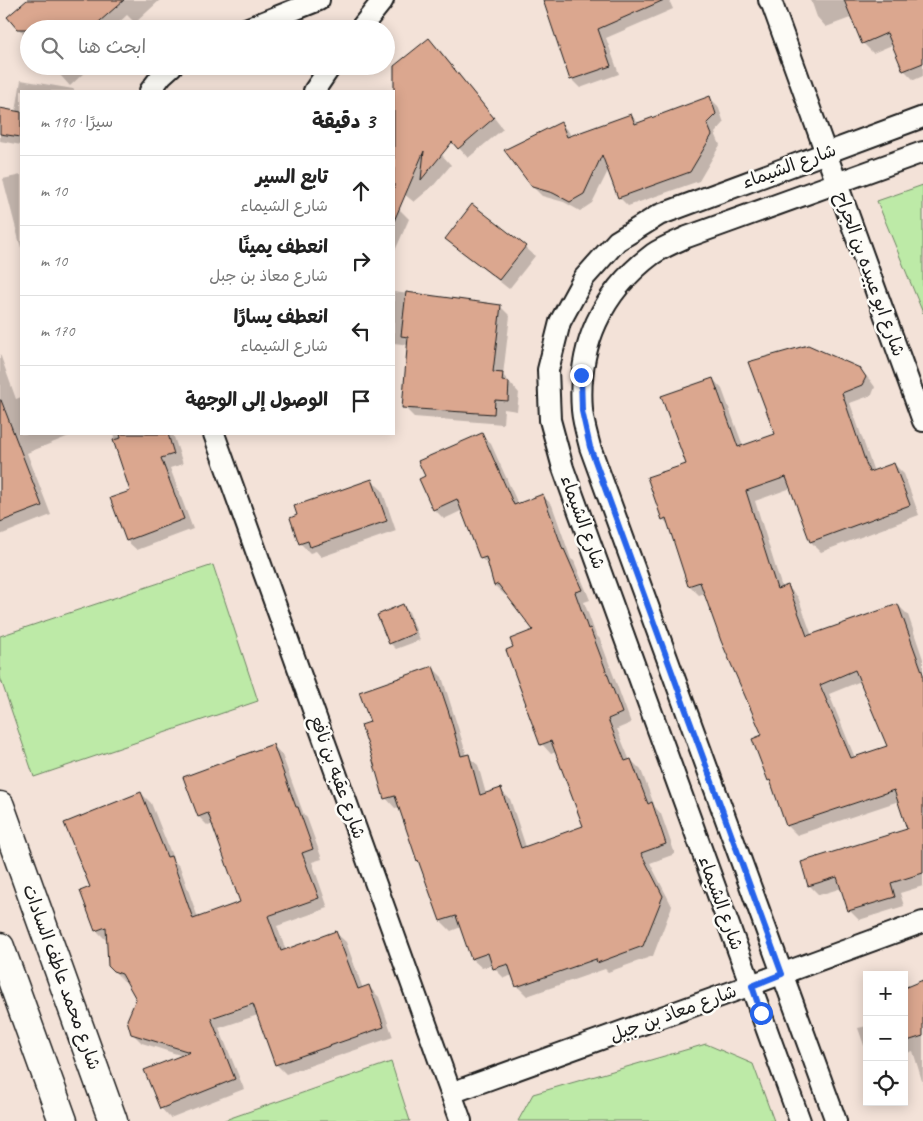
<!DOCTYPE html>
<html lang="ar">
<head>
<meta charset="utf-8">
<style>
  :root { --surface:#fff; --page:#f6f6f6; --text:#222; --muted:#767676; --line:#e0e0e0 }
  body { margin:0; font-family:Caveat,"Playpen Sans Arabic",sans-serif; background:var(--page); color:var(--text); direction:rtl }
  .controls { position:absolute; right:15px; bottom:15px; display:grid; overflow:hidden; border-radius:0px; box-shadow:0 2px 12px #0003 }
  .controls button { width:45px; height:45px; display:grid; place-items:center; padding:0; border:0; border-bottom:1px solid var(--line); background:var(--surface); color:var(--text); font:25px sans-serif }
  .stop { position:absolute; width:15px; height:15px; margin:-11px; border:4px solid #2563eb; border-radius:50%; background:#fff }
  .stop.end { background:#2563eb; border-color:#fff; box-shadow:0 1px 5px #0008 }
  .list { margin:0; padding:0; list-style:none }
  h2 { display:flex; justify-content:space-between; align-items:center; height:65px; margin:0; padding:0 20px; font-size:21px }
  h2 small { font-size:16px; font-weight:400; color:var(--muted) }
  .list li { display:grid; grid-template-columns:32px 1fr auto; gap:15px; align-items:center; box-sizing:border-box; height:70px; padding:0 20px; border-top:1px solid var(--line) }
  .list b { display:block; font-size:19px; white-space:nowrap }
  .list p { margin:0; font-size:16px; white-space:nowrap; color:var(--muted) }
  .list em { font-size:16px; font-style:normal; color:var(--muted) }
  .icon { flex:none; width:28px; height:28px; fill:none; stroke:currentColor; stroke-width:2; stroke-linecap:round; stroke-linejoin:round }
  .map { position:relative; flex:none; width:923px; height:1121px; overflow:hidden; direction:ltr }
  .search { position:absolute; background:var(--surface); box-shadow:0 2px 12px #0003; left:20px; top:20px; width:375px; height:55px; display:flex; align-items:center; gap:12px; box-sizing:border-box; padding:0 18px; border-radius:28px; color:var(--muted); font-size:19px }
  .panel { position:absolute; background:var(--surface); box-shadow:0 2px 12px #0003; left:20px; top:90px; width:375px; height:345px; border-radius:0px; direction:rtl }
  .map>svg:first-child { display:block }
  .green { fill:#bdeaa7; stroke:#6c8362 }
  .shadow { fill:#0003; fill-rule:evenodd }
  .building { fill:#dba78f; stroke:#1c1c1c; fill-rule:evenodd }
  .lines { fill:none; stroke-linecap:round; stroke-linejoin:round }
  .street-casing { stroke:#1c1c1c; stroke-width:24 }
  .secondary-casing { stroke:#1c1c1c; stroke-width:31 }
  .street { stroke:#fdfcf7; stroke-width:20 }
  .secondary { stroke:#fdfcf7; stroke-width:28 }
  .route { stroke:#2563eb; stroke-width:6 }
  .labels { text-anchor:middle; stroke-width:5; stroke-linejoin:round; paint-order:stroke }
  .street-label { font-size:18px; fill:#1c1c1c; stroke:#fdfcf7 }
</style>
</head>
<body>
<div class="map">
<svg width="923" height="1121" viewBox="0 0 923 1121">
  <rect width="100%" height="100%" fill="#f3e2d8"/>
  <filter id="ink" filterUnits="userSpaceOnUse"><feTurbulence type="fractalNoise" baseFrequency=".02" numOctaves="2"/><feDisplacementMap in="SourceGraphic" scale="10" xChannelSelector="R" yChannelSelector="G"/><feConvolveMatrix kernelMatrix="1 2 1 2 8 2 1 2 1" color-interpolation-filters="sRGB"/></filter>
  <g filter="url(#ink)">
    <g class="green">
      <polygon points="923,185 923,313 877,201"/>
      <polygon points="213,565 258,701 34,777 0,677 0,636"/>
      <polygon points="706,1044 753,1064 774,1121 518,1121 533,1094"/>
      <polygon points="391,1062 410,1121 222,1121"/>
    </g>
    <g class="shadow">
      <polygon points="29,0 160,0 135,23 127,15 112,29 29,29 29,40 9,18"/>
      <polygon points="545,0 669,0 673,9 606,38 619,74 580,88 571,79"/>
      <polygon points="811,0 923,0 923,76 914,80 904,70 892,45 873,53 863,43 853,17 826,27 817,17"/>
      <polygon points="429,39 439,49 503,129 468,158 459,148 394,68"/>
      <polygon points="52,66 84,66 87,70 70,86"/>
      <polygon points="21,80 73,89 75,91 21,91 21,145 0,141 0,109 16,112"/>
      <polygon points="709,97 718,106 724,123 715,133 720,145 699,181 628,206 619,197 609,169 592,203 580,211 564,202 542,196 533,187 560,123 569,132 571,137 631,115 639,124"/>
      <polygon points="394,116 442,155 451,165 434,185 414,202 394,186"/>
      <polygon points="21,175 21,248 3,179"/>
      <polygon points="394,207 399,209 409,219 394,253"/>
      <polygon points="447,239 525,247 535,256 509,289 457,248"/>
      <polygon points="394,292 500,306 510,316 503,375 519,393 517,411 504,409 503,424 414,417 404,407 409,345 394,343"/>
      <polygon points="0,354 16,399 21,397 21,434 74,434 27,453 51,515 0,535"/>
      <path d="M 859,369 L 870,380 L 875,387 L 872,395 L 850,403 L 874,472 L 894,464 L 904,474 L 919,515 L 821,552 L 811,542 L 791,488 L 755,501 L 782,588 L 788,587 L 798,597 L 812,636 L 898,605 L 908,615 L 923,659 L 923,886 L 900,893 L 904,906 L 859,920 L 849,910 L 842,888 L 819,895 L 809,885 L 908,830 L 899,801 L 797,835 L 787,825 L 773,784 L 769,780 L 764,736 L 705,593 L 699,595 L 689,585 L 670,526 L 663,519 L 687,465 L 713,379 L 722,389 L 743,446 L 777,435 ZM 861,681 L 888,747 L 855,758 L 829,694 Z"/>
      <polygon points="113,434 173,434 183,464 170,468 193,529 137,550 127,541 111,499 131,492"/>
      <polygon points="481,435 491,444 518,504 542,495 552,505 571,559 574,561 590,600 584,602 596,635 600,639 631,723 617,729 630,761 631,760 641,770 655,807 661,814 675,854 650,863 672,906 653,956 608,972 605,969 527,996 517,986 513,975 504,978 494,968 493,965 482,968 472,959 461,927 451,931 441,921 420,862 418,860 400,807 395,808 386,798 371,723 432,667 442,677 467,756 478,765 486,794 500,790 510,799 526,847 585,827 556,752 551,754 542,744 515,648 535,631 507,594 505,595 495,586 490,567 481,558 463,510 444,519 434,509 426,476"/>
      <polygon points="372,481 382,490 396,531 321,557 316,551 310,553 300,543"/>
      <polygon points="402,605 409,612 420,640 396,649 390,643"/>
      <polygon points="273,745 282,755 304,815 307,818 322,859 312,862 328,908 277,926 286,951 336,933 346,942 363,989 369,987 379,997 393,1037 286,1074 276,1064 258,1015 219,1028 244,1089 170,1118 161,1108 183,1056 142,1043 132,1033 138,999 128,982 124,981 113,970 108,939 106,940 96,930 91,888 141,793 151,803 174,861 180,867 198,918 242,902 214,824 208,826 199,817"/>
      <polygon points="923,982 923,1084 913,1051 904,1054 904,989"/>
      <polygon points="867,1026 867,1054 858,1028"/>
    </g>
    <g class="building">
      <polygon points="27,0 124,0 91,29 17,29 7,17"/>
      <polygon points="543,0 664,0 598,29 611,66 570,80"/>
      <polygon points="844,0 923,0 923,63 903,71 887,33 862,44"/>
      <polygon points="429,38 494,118 458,149 452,142 421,180 424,151 394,221 394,66"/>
      <polygon points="710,96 716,114 707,123 712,135 690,172 618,198 602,155 584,194 570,202 553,193 532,187 504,150 561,122 567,137 631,114 635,124"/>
      <polygon points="0,108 21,112 21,137 0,134"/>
      <polygon points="472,204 526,246 499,280 445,239"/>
      <polygon points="406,292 501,305 493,372 503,373 502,381 509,382 508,401 495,400 494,414 402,408 408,337 401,336"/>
      <path d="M 808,345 L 860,368 L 866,377 L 862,385 L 842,393 L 869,472 L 894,463 L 910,505 L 810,542 L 786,477 L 746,491 L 777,589 L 788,585 L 807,636 L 898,604 L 923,674 L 923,873 L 891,883 L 895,897 L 848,911 L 837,877 L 808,886 L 801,862 L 907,829 L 894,790 L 786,826 L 770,780 L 768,781 L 752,739 L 762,735 L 721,641 L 700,582 L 688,586 L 666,518 L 662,520 L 647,477 L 686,464 L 661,396 L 713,378 L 738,447 L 775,434 L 748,362 ZM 855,670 L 887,746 L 851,758 L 820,685 Z"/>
      <polygon points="0,400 1,400 42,506 0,522"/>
      <polygon points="482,433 514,505 543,494 563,550 564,549 582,590 575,592 588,629 590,628 622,713 608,719 625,761 631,759 648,804 652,802 666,844 641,853 663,896 643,946 597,963 596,959 516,987 508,964 493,969 488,953 471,959 456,916 440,921 418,860 417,861 395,796 384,799 371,754 361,725 370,722 359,692 433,666 449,713 461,756 469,754 480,795 501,788 521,848 583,826 551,741 540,745 525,704 526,704 506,650 513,647 510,639 533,630 498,584 494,586 486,557 480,559 457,499 433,510 419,479 425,476 418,461"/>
      <polygon points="120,434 168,434 174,454 161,458 184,519 126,541 110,498 130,491 113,440 121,438"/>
      <polygon points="372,479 387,521 310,547 308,541 299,544 290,518 297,515 294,506"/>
      <polygon points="403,604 415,633 389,644 377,615"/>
      <polygon points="273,744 296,807 298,807 313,849 302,853 319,898 268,916 281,951 336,931 358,989 369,985 384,1027 275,1065 253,1004 211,1018 235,1079 160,1109 144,1070 190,1052 131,1034 127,1020 136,999 122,974 113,971 108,966 106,927 95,931 80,891 90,887 64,823 141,792 167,857 171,856 193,919 240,902 208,813 198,817 183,777"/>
      <polygon points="923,980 923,1036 904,1042 904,988"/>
    </g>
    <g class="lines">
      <defs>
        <g id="street">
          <polyline points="769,0 772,4 923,421"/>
          <polyline points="246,29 319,0"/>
          <polyline points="360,29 383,0"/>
          <polyline points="150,91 162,75 172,66"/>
          <polyline points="314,91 331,66"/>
          <polyline points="214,434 461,1121"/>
          <polyline points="451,1093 751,985 923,922"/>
          <polyline points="800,1121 563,468 550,420 548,370 560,322 584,278 617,241 659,215 923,117"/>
          <path d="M 836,1121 L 590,447 C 587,435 583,422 582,410 C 577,346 602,292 653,254 C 663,247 676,242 687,237 L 923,152"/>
        </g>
        <g id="secondary">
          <polyline points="0,806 113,1121"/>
          <polyline points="0,947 63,1121"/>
        </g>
      </defs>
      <use href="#street" class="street-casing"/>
      <use href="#secondary" class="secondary-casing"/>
      <use href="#street" class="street"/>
      <use href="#secondary" class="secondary"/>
    </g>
  </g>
  <g class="lines" filter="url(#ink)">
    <polyline class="route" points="581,375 582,411 590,447 782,974 752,986 761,1013"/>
  </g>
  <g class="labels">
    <g class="street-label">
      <text transform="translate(789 166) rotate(-20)" y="6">شارع الشيماء</text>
      <text transform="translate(870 274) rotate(70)" y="6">شارع ابو عبيده بن الجراح</text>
      <text transform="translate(583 522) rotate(70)" y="6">شارع الشيماء</text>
      <text transform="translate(338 777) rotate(70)" y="6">شارع عقبه بن نافع</text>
      <text transform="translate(721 903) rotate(70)" y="6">شارع الشيماء</text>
      <text transform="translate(62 977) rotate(70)" y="6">شارع محمد عاطف السادات</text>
      <text transform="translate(673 1013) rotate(-20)" y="6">شارع معاذ بن جبل</text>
    </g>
  </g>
</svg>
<div class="controls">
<button>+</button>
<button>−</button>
<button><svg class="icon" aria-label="locate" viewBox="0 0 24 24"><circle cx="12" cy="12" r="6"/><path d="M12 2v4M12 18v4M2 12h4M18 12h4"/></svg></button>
</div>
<div class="stop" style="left:761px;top:1013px"></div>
<div class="stop end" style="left:581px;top:375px"></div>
<div class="search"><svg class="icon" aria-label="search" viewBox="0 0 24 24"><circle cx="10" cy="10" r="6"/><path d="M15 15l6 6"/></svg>ابحث هنا</div>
<section class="panel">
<h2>3 دقيقة<small>سيرًا · 190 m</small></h2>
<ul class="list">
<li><svg class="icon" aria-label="ahead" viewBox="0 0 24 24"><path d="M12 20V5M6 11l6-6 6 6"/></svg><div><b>تابع السير</b><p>شارع الشيماء</p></div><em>10 m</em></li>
<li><svg class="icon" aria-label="right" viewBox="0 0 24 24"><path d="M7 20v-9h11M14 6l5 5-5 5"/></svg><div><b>انعطف يمينًا</b><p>شارع معاذ بن جبل</p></div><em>10 m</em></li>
<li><svg class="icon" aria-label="left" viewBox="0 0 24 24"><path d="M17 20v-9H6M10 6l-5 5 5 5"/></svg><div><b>انعطف يسارًا</b><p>شارع الشيماء</p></div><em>170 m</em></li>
<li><svg class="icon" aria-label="arrive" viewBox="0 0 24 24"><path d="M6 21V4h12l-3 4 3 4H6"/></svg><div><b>الوصول إلى الوجهة</b></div></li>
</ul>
</section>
</div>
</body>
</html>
